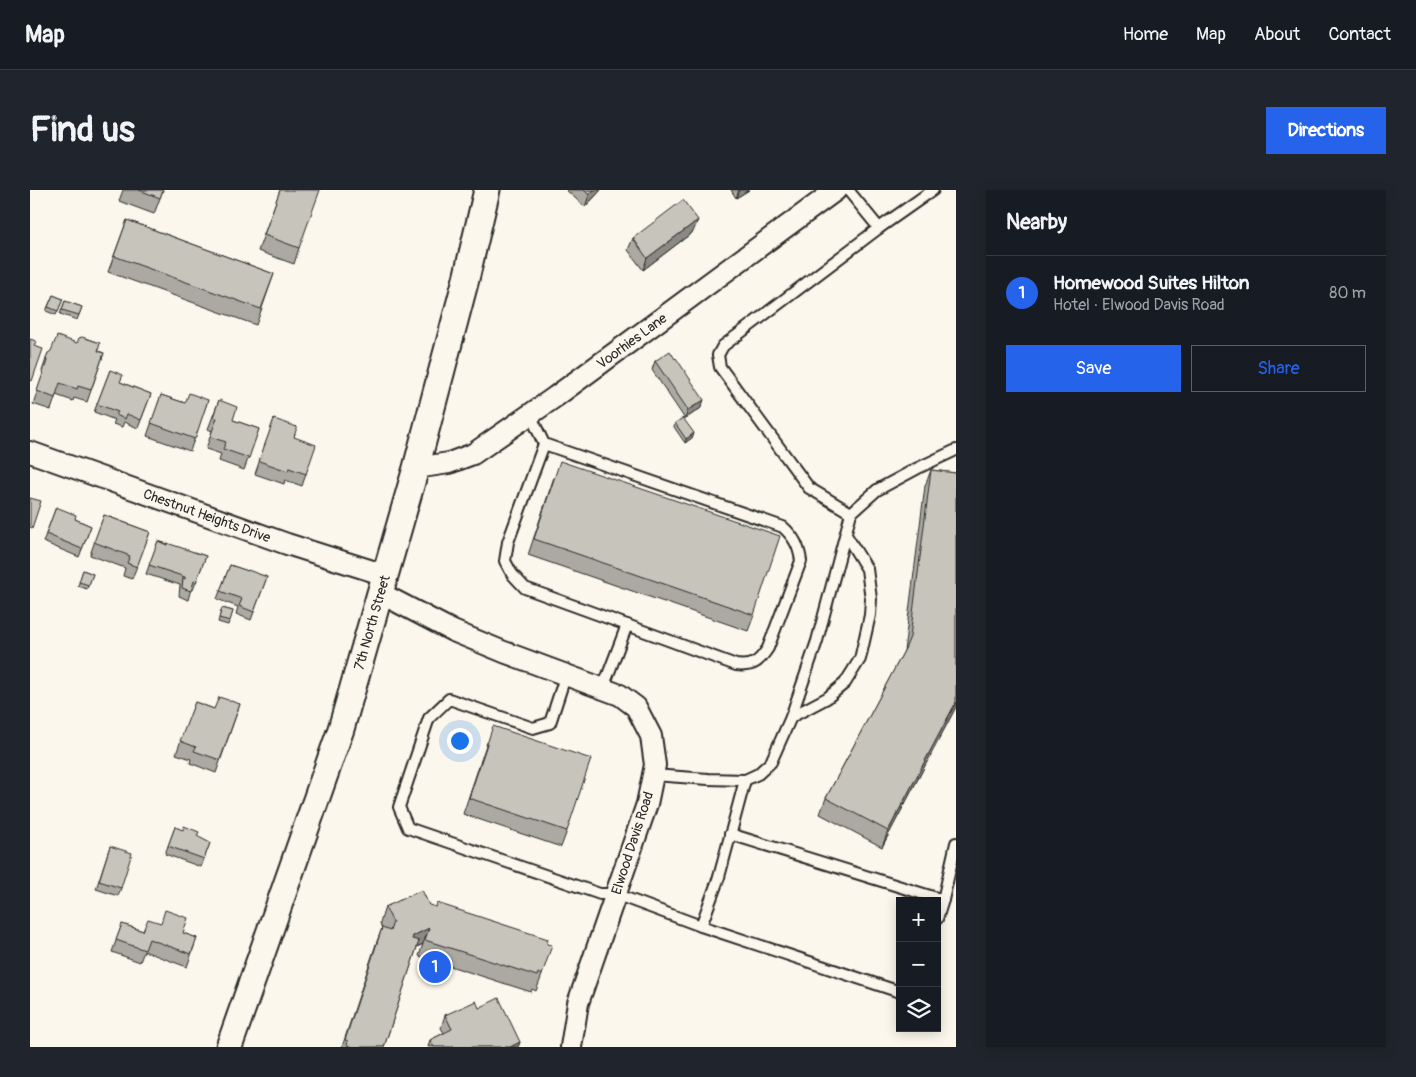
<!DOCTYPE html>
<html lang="en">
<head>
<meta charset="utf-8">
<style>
  :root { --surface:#171b24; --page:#20242c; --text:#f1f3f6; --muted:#9ea1a6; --line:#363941; --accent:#2563eb }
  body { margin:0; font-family:Pangolin,sans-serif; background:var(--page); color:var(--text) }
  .controls { position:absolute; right:15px; bottom:15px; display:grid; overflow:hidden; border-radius:0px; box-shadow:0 2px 12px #0003 }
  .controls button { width:45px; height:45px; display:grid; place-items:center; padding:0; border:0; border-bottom:1px solid var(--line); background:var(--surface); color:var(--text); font:25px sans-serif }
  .you { position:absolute; left:429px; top:550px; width:18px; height:18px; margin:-12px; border:4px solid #fff; border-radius:50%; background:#1a73e8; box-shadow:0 0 0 8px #1a73e833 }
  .badge { display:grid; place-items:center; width:32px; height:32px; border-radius:50%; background:var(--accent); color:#fff; font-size:16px; font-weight:700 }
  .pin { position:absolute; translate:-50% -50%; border:2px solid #fff; box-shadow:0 1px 5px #0006 }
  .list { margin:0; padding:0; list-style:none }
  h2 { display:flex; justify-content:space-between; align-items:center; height:65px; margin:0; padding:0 20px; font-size:21px }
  h2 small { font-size:16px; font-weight:400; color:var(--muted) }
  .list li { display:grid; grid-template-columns:32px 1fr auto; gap:15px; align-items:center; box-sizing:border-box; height:75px; padding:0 20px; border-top:1px solid var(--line) }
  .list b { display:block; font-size:19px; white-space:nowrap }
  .list p { margin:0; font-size:16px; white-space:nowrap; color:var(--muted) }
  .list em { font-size:16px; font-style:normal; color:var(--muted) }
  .actions { display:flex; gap:10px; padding:15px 20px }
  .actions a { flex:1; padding:11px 0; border:1px solid var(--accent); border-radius:0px; text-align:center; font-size:18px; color:var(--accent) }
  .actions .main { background:var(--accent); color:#fff }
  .icon { flex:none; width:28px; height:28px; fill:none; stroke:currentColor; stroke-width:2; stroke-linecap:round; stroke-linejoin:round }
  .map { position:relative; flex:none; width:926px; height:857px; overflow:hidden; border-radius:0px }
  header { display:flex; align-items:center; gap:30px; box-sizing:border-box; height:70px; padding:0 25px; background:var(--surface); border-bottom:1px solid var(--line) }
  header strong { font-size:24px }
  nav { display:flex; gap:28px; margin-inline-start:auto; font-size:18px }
  .intro { display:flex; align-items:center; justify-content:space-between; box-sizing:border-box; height:120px; padding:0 30px }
  h1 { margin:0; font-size:35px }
  .button { padding:12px 22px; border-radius:0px; background:var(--accent); color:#fff; font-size:18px; font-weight:700 }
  main { display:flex; gap:30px; padding:0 30px }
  aside { flex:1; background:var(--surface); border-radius:0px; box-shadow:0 2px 12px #0003 }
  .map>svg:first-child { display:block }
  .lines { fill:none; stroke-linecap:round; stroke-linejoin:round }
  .service-casing { stroke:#2b2b2b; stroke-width:14 }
  .minor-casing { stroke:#2b2b2b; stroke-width:24 }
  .tertiary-casing { stroke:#2b2b2b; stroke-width:29 }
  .service { stroke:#fbf7ec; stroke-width:10 }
  .minor { stroke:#fbf7ec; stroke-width:20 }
  .tertiary { stroke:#fbf7ec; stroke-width:25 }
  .wall { fill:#aba9a2; stroke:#2b2b2b }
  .shaded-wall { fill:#8b8984; stroke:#2b2b2b }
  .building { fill:#c7c4bc; stroke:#2b2b2b }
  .labels { text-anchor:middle; stroke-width:5; stroke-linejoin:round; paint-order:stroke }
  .street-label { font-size:14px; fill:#2b2b2b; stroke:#fbf7ec }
</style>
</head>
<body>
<header>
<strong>Map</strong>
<nav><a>Home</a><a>Map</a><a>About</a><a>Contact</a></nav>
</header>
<div class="intro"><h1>Find us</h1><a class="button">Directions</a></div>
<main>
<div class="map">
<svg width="926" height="857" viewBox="0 0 926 857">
  <rect width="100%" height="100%" fill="#fbf7ec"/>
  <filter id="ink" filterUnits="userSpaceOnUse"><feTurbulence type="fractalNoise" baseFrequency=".02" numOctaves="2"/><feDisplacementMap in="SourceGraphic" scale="10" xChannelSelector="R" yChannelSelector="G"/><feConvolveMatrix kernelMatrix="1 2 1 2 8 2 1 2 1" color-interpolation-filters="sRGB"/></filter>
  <g filter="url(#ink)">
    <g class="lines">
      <defs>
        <g id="service">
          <polyline points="818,0 849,38"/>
          <polyline points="500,224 514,254 478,352 475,371 482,384 495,398 597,435 573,498"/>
          <path d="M 514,254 L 753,337 C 764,347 769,356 771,371 L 738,458 C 729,472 723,477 706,475 L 597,435"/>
          <polyline points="821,323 779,298 690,177 688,165 693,156 849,38 903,0"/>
          <polyline points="536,484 520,533 503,538 419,509 399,528 369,617 378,638 570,704 585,704 671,736 689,687 715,590"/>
          <polyline points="761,527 797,508 815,493 830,469 840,425 841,409 837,379 816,345"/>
          <polyline points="623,585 678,589 715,590 728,584 741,572 761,527 787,451 821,323 847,300 888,278 926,260"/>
          <polyline points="700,644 913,710 907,729"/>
          <polyline points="913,710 926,653"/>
          <polyline points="671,736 870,802"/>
        </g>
        <g id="minor">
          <path id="s1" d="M 0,262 L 257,354 L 355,385"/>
          <path id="s2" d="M 386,278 L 419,273 L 443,264 L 525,207 L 806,0"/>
          <polyline points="350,403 423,441 474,462 590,505 606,517 621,546 625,575 617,614 548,813 541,857"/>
        </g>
        <g id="tertiary">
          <path id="s3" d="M 199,857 L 311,539 L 386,278 L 436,89 L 457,0"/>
        </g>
      </defs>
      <use href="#service" class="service-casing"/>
      <use href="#minor" class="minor-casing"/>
      <use href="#tertiary" class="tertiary-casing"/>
      <use href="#service" class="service"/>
      <use href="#minor" class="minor"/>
      <use href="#tertiary" class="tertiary"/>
    </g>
    <g class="wall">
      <polygon points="93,0 133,0 124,24 89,11"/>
      <polygon points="250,0 269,58 264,74 228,61"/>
      <polygon points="536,0 571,0 555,17"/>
      <polygon points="701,0 719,0 706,8"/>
      <polygon points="97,30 244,84 226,135 78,82"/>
      <polygon points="663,42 613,80 598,60 603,48"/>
      <polygon points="23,105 33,109 26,125 16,121"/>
      <polygon points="35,111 52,117 47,130 30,124"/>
      <polygon points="68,161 74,163 57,212 44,208 43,211 26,205 21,220 3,214 13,184 12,181 18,163"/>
      <polygon points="625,171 671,218 655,229 622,180"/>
      <polygon points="80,180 90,192 121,204 108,238 94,232 92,237 83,234 85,230 64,222"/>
      <polygon points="131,205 155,213 178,210 160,261 117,246"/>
      <polygon points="189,210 203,230 229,239 214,280 189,271 191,264 176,259 182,241 178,239"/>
      <polygon points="244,229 264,247 276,284 272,296 255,290 254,294 225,284"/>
      <polygon points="645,233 663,247 655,253 644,237"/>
      <polygon points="901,280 926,283 926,517 852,657 790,624 796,608 874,461 895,296"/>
      <polygon points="524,287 724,425 718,441 498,365"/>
      <polygon points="26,317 45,329 61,336 49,367 13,352"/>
      <polygon points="74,325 120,342 102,389 93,386 95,378 60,365"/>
      <polygon points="128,351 176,366 163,400 161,399 158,410 149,406 150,395 116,384"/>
      <polygon points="200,375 218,381 237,387 221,430 206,424 208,417 187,409"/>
      <polygon points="53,380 63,384 57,399 48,396"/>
      <polygon points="192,418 203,421 198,435 188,432"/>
      <polygon points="165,512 184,519 210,514 186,583 160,573 161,569 146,564"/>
      <polygon points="457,552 537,641 531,657 433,624"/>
      <polygon points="145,637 180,653 171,677 135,664"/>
      <polygon points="80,656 91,698 88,706 66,699"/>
      <polygon points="355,717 517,754 512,785 506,801 502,799 501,802 389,766 393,754 387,757 354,857 312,857 346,754 352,738 352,739 350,733"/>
      <polygon points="92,734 113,741 153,743 167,748 157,777 114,761 110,772 82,762"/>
      <polygon points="449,818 490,852 488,857 398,857 400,850 414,843 411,838 415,825"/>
    </g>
    <g class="shaded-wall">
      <polygon points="564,0 571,0 555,17 559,5"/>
      <polygon points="709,0 719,0 706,8"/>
      <polygon points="668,30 663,42 613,80 617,68"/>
      <polygon points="674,210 671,218 655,229 658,220"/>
      <polygon points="664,243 663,247 655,253 656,249"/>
      <polygon points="926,512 926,517 852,657 858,641"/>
      <polygon points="399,738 393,754 377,762 383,746"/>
      <polygon points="490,852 488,857 480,857"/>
    </g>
    <g class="building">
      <polygon points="109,0 133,0 130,8"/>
      <polygon points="250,0 290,0 269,58 234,45"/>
      <polygon points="554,0 564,0 559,5"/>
      <polygon points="653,10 668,30 617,68 603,48"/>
      <polygon points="97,30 244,84 231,119 84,66"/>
      <polygon points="23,105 33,109 28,121 18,117"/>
      <polygon points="35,111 52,117 49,125 32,120"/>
      <polygon points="27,146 47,153 49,148 52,147 70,153 68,161 74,163 61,200 48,196 47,199 30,193 25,208 7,201 17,171 16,168 18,163 21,161"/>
      <polygon points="0,149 6,151 4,156 13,159 2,191 0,190"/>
      <polygon points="640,161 645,169 646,168 674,210 658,220 625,171"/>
      <polygon points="80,180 93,185 90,192 121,204 111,230 97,224 95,229 86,225 88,222 67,214"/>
      <polygon points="159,203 178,210 165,249 121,233 131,205 155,213"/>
      <polygon points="189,210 207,217 203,230 229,239 219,268 193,259 196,252 180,247 187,228 183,227"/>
      <polygon points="653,228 664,243 656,249 645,233"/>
      <polygon points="244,229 267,237 264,247 286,255 276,284 259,278 258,281 229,271"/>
      <polygon points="530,271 750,346 724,425 504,349"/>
      <polygon points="901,280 926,283 926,512 858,641 796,608 875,459 880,447"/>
      <polygon points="0,308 11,311 2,338 0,337"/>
      <polygon points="26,317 46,325 45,329 61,336 52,359 16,344"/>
      <polygon points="74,325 120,342 107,377 97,373 100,366 64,352"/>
      <polygon points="128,351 137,355 137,353 176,366 166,392 164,391 161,401 152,398 153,388 155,389 155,387 119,375"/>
      <polygon points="200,375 218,381 218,380 237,387 224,422 209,416 212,409 190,401"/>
      <polygon points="53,380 63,384 59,395 49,392"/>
      <polygon points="192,418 203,421 200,431 189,428"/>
      <polygon points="189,507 210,514 190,570 164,561 166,557 150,551 165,512 184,519"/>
      <polygon points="463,536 561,569 537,641 439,608"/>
      <polygon points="154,636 169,642 167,646 180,653 174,669 138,656 145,637 153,640"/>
      <polygon points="80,656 102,663 91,698 69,691"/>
      <polygon points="392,700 399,715 406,717 407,713 518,749 517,754 522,755 512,785 508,783 507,786 395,750 399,738 383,746 382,749 389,751 354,857 322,857 317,855 318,851 315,850 352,738 360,741 363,732 355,717"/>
      <polygon points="135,720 158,728 153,743 167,748 161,764 119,749 115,760 86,750 92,734 113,741 118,729 131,733"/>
      <polygon points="469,808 490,852 480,857 404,857 400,850 422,839 415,825 446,811 449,818"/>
    </g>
  </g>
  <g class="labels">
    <g class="street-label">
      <text dy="5" stroke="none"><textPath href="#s2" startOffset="254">Voorhies Lane</textPath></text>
      <text dy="5" stroke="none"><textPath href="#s1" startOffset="188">Chestnut Heights Drive</textPath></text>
      <text dy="5" stroke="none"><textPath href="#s3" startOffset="448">7th North Street</textPath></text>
      <text transform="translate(602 653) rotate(-72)" y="5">Elwood Davis Road</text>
    </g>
  </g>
</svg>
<div class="controls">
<button>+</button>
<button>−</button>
<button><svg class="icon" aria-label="layers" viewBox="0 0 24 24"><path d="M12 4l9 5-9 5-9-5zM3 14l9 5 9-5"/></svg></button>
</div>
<div class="you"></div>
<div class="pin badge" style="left:405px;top:777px">1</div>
</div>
<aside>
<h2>Nearby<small></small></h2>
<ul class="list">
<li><span class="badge">1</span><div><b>Homewood Suites Hilton</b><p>Hotel · Elwood Davis Road</p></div><em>80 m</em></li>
</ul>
<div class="actions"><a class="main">Save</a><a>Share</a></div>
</aside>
</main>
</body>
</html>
